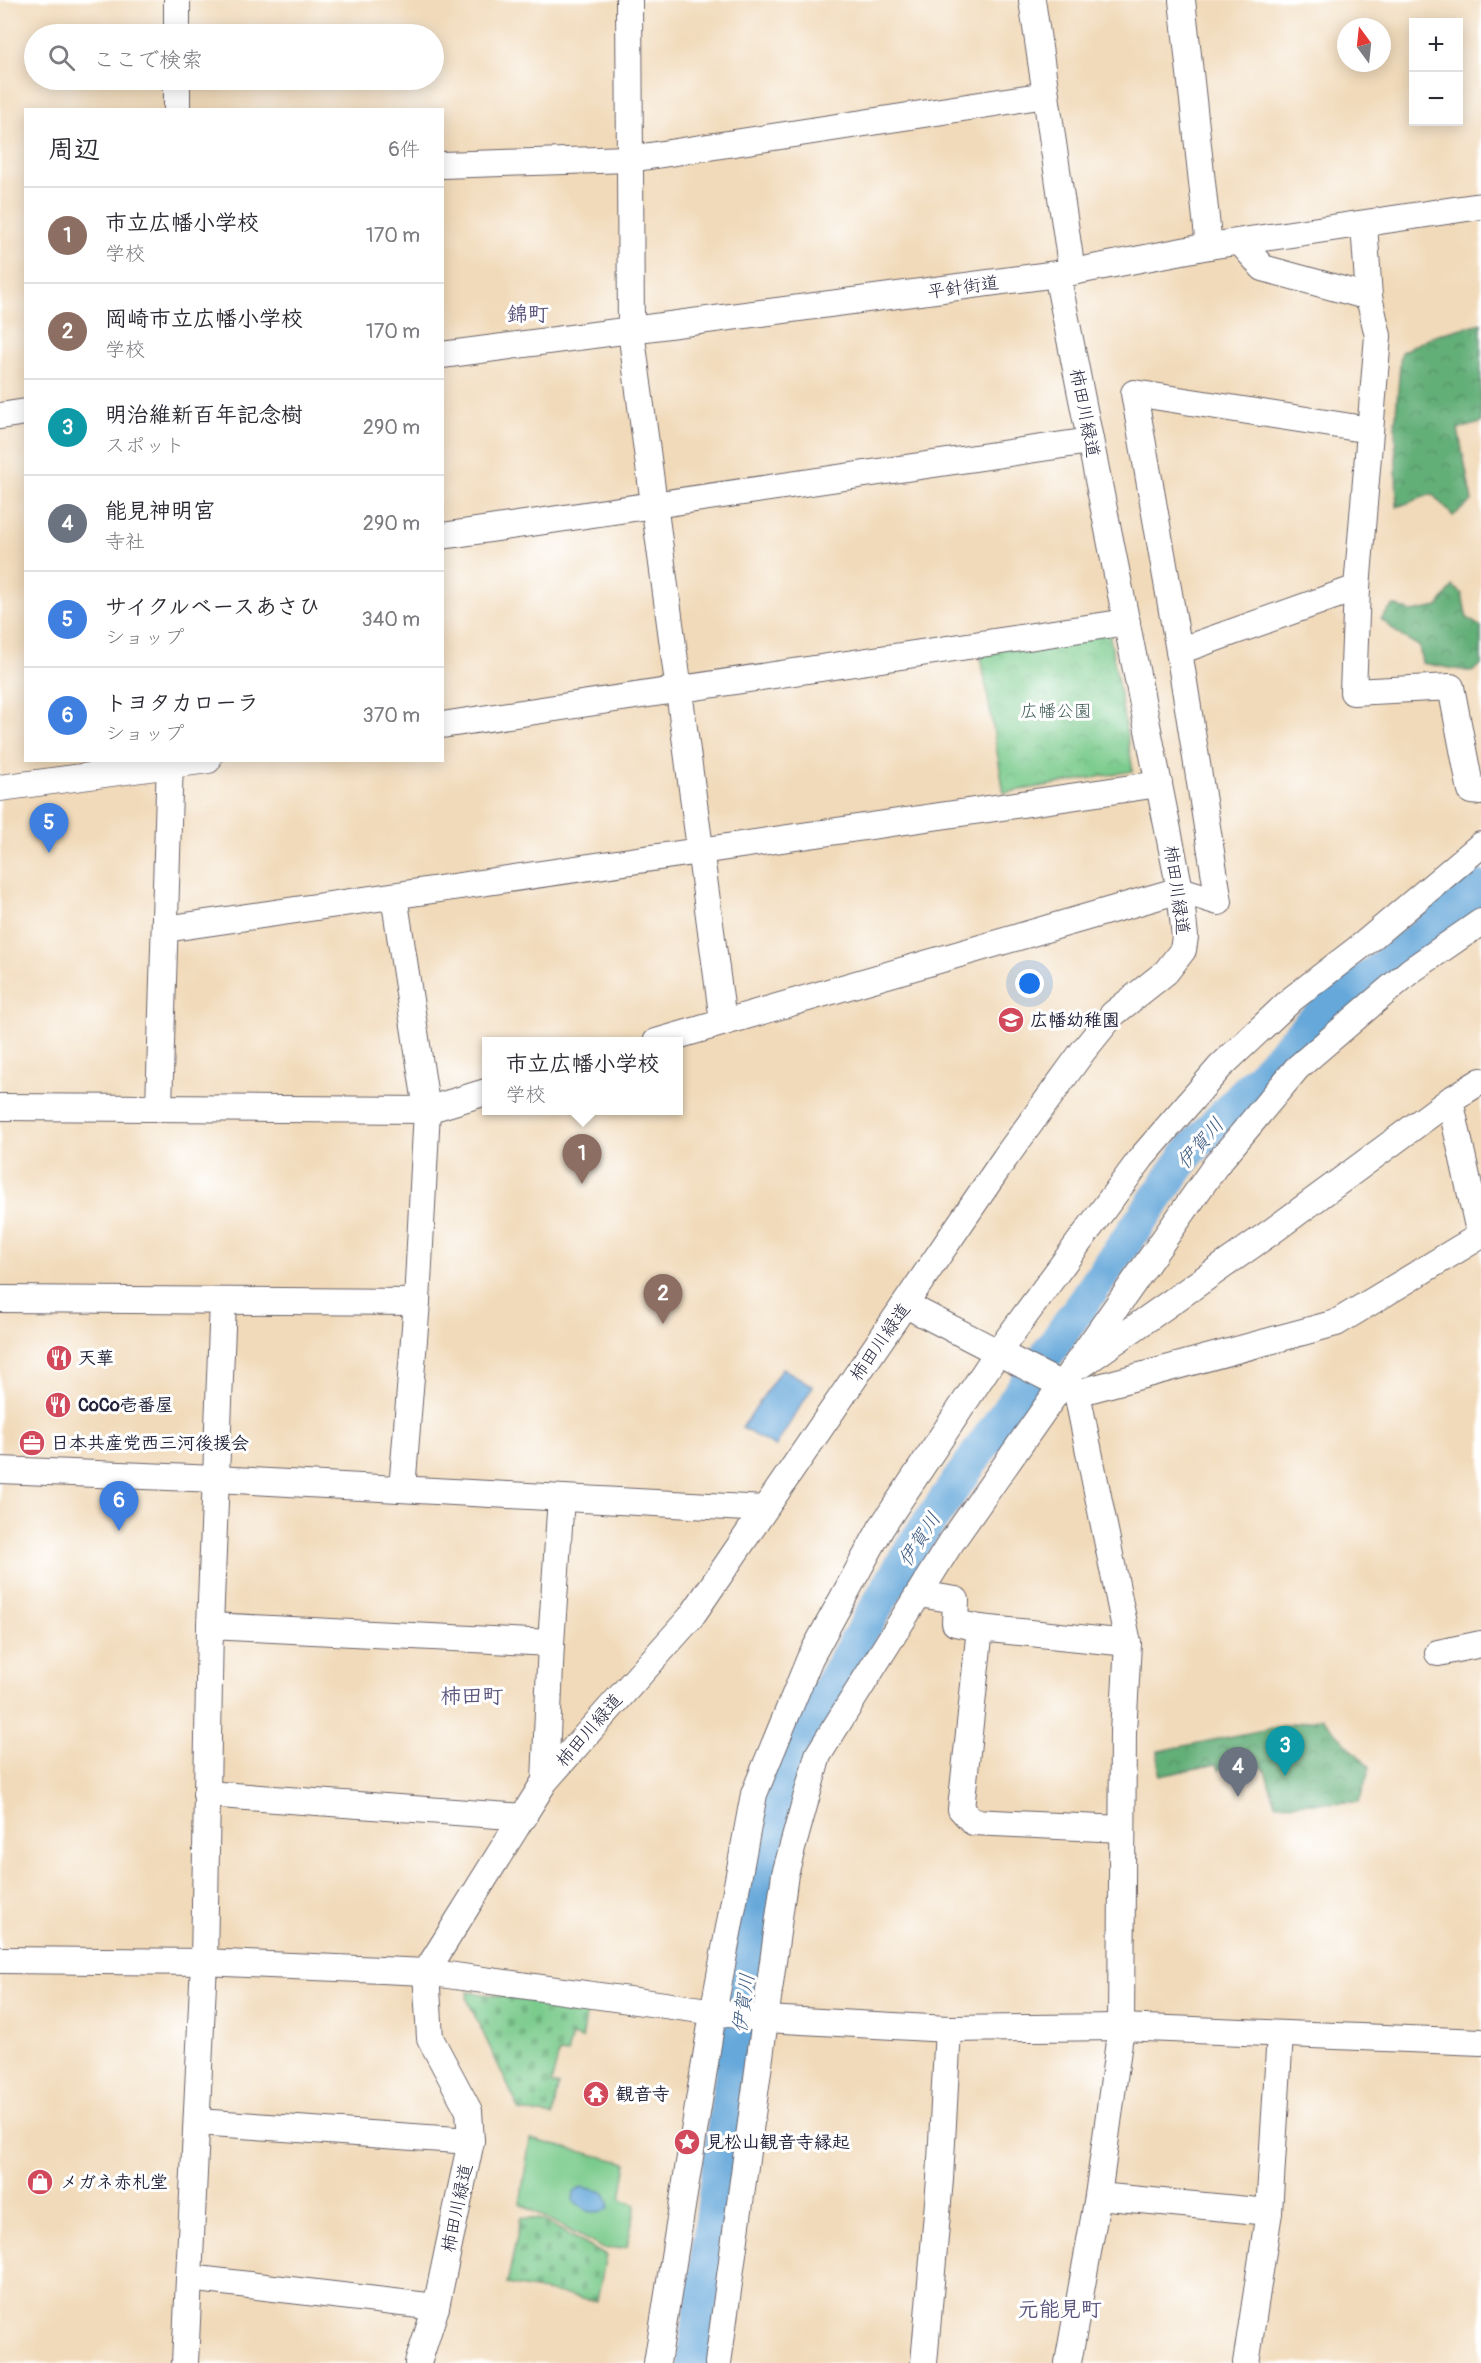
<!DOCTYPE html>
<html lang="ja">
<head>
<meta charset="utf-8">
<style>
  :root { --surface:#fff; --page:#f2f2f3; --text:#2b2b33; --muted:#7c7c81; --line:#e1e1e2; --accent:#d93025 }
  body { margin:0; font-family:Pangolin,"Klee One",sans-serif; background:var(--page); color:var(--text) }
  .controls { position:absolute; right:18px; top:18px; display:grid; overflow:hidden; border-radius:0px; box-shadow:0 3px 15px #0003 }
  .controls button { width:54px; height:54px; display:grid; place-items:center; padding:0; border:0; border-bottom:2px solid var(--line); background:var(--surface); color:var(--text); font:30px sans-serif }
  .compass { position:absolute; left:1337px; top:18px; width:54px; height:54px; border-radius:50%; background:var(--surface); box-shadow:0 3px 15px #0003; rotate:345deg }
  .you { position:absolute; left:1030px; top:984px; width:21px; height:21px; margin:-15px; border:4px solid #fff; border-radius:50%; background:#1a73e8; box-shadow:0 0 0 9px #1a73e833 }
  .badge { display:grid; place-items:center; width:39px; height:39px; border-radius:50%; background:var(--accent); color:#fff; font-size:20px; font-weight:700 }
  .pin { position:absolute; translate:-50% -50px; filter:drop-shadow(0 2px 3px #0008) }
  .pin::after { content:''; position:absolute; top:32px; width:21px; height:18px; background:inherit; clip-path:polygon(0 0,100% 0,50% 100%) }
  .popup { position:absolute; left:482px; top:1037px; width:201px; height:78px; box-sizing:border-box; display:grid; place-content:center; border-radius:0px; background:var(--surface); filter:drop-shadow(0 2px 4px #0005); font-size:20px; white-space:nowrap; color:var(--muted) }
  .popup b { font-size:22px; color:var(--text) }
  .popup::after { content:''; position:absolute; left:50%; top:100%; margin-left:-12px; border:12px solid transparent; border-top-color:var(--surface) }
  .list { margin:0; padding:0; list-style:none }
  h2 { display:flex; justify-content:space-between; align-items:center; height:78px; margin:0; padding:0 24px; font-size:26px }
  h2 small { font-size:20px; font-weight:400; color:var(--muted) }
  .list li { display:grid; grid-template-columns:39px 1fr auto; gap:18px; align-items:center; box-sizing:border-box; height:96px; padding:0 24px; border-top:2px solid var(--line) }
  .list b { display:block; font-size:22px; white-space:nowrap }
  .list p { margin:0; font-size:20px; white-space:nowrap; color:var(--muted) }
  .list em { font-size:20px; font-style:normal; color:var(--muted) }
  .icon { flex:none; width:33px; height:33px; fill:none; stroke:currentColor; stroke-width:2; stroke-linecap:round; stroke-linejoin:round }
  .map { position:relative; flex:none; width:1481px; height:2363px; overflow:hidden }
  .search { position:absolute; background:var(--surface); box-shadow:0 3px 15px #0003; left:24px; top:24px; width:420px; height:66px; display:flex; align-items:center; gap:15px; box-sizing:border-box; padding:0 21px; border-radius:33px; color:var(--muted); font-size:22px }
  .panel { position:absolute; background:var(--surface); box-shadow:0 3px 15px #0003; left:24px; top:108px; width:420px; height:654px; border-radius:0px }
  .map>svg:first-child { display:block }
  .forest { fill:url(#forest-crowns); stroke:#42685a; stroke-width:1.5 }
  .cemetery { fill:url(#cemetery-stones); stroke:#4e7664; stroke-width:1.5 }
  .park { fill:url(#park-crowns); stroke:#4e7664; stroke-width:1.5 }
  .garden { fill:#7acb8c; stroke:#4e7664; stroke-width:1.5 }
  .water { fill:#66a8da; stroke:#44658a; stroke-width:1.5 }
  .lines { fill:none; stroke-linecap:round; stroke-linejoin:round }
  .river { stroke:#66a8da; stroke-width:34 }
  .minor-casing { stroke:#6a6267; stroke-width:28 }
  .minor { stroke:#fff; stroke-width:26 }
  .labels { text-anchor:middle; stroke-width:6; stroke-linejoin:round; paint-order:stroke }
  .street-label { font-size:18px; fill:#22223b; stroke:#fff }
  .park-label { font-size:18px; fill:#415d57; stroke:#fff }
  .poi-label { font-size:18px; font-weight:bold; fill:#22223b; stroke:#fff; text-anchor:start }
  .water-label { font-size:20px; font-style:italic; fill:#415e83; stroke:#fff }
  .quarter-label { font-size:21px; font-weight:bold; fill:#5a557d; stroke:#fff }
</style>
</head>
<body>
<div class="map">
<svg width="1481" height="2363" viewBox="0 0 1481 2363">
  <defs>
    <pattern id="forest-crowns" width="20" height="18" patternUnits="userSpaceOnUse" patternTransform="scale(1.5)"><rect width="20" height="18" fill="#63af78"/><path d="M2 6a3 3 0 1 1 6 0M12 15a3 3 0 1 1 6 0" fill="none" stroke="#518e64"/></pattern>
    <pattern id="cemetery-stones" width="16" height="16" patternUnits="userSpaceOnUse" patternTransform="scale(1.5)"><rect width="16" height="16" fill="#7acb8c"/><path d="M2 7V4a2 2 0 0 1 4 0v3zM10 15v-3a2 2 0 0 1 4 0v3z" fill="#69ae7a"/></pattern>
    <pattern id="park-crowns" width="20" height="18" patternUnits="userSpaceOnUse" patternTransform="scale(1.5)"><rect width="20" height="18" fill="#7acb8c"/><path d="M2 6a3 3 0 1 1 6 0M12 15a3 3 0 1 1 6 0" fill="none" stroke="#69ae7a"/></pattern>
  </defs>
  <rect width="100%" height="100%" fill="#fff"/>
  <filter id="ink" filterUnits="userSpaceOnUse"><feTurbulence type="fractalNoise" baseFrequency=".0167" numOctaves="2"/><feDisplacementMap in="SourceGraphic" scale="12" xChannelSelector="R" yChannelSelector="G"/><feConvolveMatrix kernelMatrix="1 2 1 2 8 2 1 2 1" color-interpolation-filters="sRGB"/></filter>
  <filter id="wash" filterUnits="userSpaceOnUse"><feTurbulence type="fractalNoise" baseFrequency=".008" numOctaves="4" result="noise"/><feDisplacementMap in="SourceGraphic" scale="24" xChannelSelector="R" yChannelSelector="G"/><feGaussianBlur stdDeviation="1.35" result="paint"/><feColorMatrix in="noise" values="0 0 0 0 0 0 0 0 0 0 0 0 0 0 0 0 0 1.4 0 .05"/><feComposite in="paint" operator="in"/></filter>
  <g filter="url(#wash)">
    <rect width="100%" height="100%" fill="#f1daba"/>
    <g class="forest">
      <polygon points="1481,323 1481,423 1458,429 1472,501 1453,516 1432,494 1397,507 1395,426 1401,352 1436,335"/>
      <polygon points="1453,586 1462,594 1467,618 1481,627 1481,665 1472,672 1422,663 1419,646 1401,636 1381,619 1394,605 1412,612 1438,607"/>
      <polygon points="1322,1718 1370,1768 1359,1802 1276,1804 1264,1768 1240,1766 1219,1770 1217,1764 1159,1776 1158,1751"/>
    </g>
    <g class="cemetery">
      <polygon points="468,1992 588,2007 582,2039 572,2036 567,2054 559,2053 551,2084 558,2085 553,2116 520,2111 467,1999"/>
      <polygon points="521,2217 543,2220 606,2256 597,2301 507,2284"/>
    </g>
    <polygon class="park" points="1109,631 1133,771 1004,793 980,651"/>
    <polygon class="garden" points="530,2139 627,2163 621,2199 636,2205 627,2247 604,2249 520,2204"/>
    <g class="water">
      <polygon points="782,1368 813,1386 775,1447 742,1428"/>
      <path d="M 581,2187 L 604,2192 L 609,2201 L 609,2209 C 592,2215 585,2212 573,2200 L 574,2193 Z"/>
    </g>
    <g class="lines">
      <polyline class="river" points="694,2363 724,2125 760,1876 781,1787 818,1706 912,1547 1188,1153 1310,1024 1481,888"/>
    </g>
  </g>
  <g filter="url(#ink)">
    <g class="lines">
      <defs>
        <g id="minor">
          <polyline points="177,0 177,34"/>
          <polyline points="629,0 631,331 723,1021"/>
          <polyline points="1032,0 1072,272"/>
          <polyline points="1182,0 1209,246"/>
          <polyline points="177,80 177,110"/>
          <polyline points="442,165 630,159 1046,95"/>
          <polyline points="1240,242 1263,268 1369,297"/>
          <polyline points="442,355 1072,272 1209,246 1481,206"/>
          <polyline points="0,416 26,412"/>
          <polyline points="442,536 1090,441"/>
          <polyline points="1357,588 1353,692 1451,687 1471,791 1481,792"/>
          <polyline points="1179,651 1134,393 1370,430"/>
          <polyline points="442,725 1127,622"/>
          <polyline points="0,788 208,760"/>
          <polyline points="394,896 427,1110 417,1302 402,1489"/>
          <polyline points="165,929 1159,784"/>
          <polyline points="656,1042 1180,890 1219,902 1179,651 1357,588 1378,336 1369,297 1364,224"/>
          <polyline points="159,1106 170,760"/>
          <polyline points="0,1107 427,1110 486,1092"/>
          <polyline points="0,1299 417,1302"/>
          <polyline points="906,1305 1077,1393 1336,1323 1480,1236 1450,1100"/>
          <polyline points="1083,1364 1271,1232 1450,1100 1481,1081"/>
          <polyline points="0,1470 216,1479 764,1509"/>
          <polyline points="919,1594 956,1600 955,1623 980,1628"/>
          <polyline points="210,1626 551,1643"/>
          <polyline points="1438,1653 1481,1644"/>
          <polyline points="545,1781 551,1643 561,1498"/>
          <polyline points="206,1794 524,1817"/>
          <polyline points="1122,1829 973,1822 961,1809 980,1628 1128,1643"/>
          <polyline points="0,1960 204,1962 426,1972 766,2019 948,2029 1121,2027 1481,2042"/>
          <polyline points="197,2122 471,2141"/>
          <polyline points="1098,2196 1269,2212"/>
          <polyline points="189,2278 436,2307"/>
          <polyline points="185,2363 204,1962 210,1626 223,1302"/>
          <polyline points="418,2363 436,2307 471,2141 469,2111 430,2038 426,1972 545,1781 691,1617 1005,1158 1083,1051 1113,1014 1166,972 1183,950 1185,937 1180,890 1057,274"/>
          <polyline points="657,2363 713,2013 754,1794 810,1658 881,1528 998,1352 1142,1157 1220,1067 1292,999 1365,943 1481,845"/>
          <polyline points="718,2363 785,1874 818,1755 948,1547 1216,1165 1297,1068 1410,971 1481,922"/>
          <polyline points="924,2363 940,2179 948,2029"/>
          <polyline points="1068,2363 1098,2196 1121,2027 1123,1732 1128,1643 1077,1393"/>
          <polyline points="1246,2363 1269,2212 1280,2034"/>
        </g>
      </defs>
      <use href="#minor" class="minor-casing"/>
      <use href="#minor" class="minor"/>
    </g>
  </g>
  <defs>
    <symbol id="school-disc" viewBox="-11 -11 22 22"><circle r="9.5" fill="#d1495b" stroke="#fff"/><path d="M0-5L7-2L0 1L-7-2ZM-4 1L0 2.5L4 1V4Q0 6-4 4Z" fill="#fff"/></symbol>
    <symbol id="restaurant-disc" viewBox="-11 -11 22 22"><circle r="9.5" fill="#d1495b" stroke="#fff"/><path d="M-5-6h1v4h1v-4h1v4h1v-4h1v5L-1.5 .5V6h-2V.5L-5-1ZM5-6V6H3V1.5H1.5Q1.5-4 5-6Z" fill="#fff"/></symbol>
    <symbol id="office-disc" viewBox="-11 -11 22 22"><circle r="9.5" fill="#d1495b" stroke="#fff"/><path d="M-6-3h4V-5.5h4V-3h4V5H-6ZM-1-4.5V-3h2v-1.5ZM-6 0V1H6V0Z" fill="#fff"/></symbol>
    <symbol id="temple-disc" viewBox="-11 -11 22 22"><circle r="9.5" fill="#d1495b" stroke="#fff"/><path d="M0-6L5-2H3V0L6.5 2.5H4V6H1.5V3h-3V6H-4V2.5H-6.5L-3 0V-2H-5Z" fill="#fff"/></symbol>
    <symbol id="sight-disc" viewBox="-11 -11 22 22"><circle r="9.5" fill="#d1495b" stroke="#fff"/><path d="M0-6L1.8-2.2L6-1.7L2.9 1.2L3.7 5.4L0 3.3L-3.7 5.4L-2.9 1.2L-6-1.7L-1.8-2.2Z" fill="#fff"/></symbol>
    <symbol id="shop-disc" viewBox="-11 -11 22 22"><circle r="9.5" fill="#d1495b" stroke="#fff"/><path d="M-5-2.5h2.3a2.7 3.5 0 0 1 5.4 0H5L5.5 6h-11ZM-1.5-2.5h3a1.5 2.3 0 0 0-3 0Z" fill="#fff"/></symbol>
  </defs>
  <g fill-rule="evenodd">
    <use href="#school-disc" x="996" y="1005" width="30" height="30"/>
    <use href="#restaurant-disc" x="44" y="1343" width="30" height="30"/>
    <use href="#restaurant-disc" x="43" y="1390" width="30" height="30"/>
    <use href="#office-disc" x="17" y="1428" width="30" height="30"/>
    <use href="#temple-disc" x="581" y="2079" width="30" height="30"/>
    <use href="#sight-disc" x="672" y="2127" width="30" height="30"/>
    <use href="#shop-disc" x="25" y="2167" width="30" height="30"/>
  </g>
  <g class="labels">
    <g class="street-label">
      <text transform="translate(963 287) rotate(-8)" y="6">平針街道</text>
      <text transform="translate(1085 413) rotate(79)" y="6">柿田川緑道</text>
      <text transform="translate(1177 890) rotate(82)" y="6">柿田川緑道</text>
      <text transform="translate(880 1342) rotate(-55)" y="6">柿田川緑道</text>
      <text transform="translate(589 1730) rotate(-49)" y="6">柿田川緑道</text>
      <text transform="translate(457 2208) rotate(-78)" y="6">柿田川緑道</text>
    </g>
    <g class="park-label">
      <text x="1056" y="717">広幡公園</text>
    </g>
    <g class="poi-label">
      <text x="1030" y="1026">広幡幼稚園</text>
      <text x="78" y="1364">天華</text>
      <text x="78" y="1411">CoCo壱番屋</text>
      <text x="51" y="1449">日本共産党西三河後援会</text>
      <text x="616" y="2100">観音寺</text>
      <text x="706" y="2148">見松山観音寺縁起</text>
      <text x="60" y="2188">メガネ赤札堂</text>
    </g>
    <g class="water-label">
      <text transform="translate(1200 1143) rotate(-49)" y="7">伊賀川</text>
      <text transform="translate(919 1539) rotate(-57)" y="7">伊賀川</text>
      <text transform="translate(743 2003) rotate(-82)" y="7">伊賀川</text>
    </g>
    <g class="quarter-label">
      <text x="528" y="321">錦町</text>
      <text x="472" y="1703">柿田町</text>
      <text x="1060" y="2316">元能見町</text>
    </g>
  </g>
</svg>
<div class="controls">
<button>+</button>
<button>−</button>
</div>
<svg class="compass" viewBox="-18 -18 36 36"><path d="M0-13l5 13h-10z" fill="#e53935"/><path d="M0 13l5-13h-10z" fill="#7c7c81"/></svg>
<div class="you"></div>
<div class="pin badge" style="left:582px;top:1184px;background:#8d6e63">1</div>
<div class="popup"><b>市立広幡小学校</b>学校</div>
<div class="pin badge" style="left:663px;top:1324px;background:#8d6e63">2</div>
<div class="pin badge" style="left:1285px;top:1776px;background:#0f9aa8">3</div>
<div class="pin badge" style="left:1238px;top:1797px;background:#6b7280">4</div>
<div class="pin badge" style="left:49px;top:853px;background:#3f7fe0">5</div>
<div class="pin badge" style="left:119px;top:1531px;background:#3f7fe0">6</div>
<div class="search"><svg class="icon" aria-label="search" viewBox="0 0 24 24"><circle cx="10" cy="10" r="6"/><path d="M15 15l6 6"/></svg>ここで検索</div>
<section class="panel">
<h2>周辺<small>6件</small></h2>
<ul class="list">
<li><span class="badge" style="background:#8d6e63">1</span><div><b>市立広幡小学校</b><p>学校</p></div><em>170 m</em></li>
<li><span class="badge" style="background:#8d6e63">2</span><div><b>岡崎市立広幡小学校</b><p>学校</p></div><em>170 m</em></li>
<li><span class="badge" style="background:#0f9aa8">3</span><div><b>明治維新百年記念樹</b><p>スポット</p></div><em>290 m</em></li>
<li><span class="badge" style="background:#6b7280">4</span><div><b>能見神明宮</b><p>寺社</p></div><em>290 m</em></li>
<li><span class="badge" style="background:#3f7fe0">5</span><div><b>サイクルベースあさひ</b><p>ショップ</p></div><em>340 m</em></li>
<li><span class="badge" style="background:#3f7fe0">6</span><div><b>トヨタカローラ</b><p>ショップ</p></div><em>370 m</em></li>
</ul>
</section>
</div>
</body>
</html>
